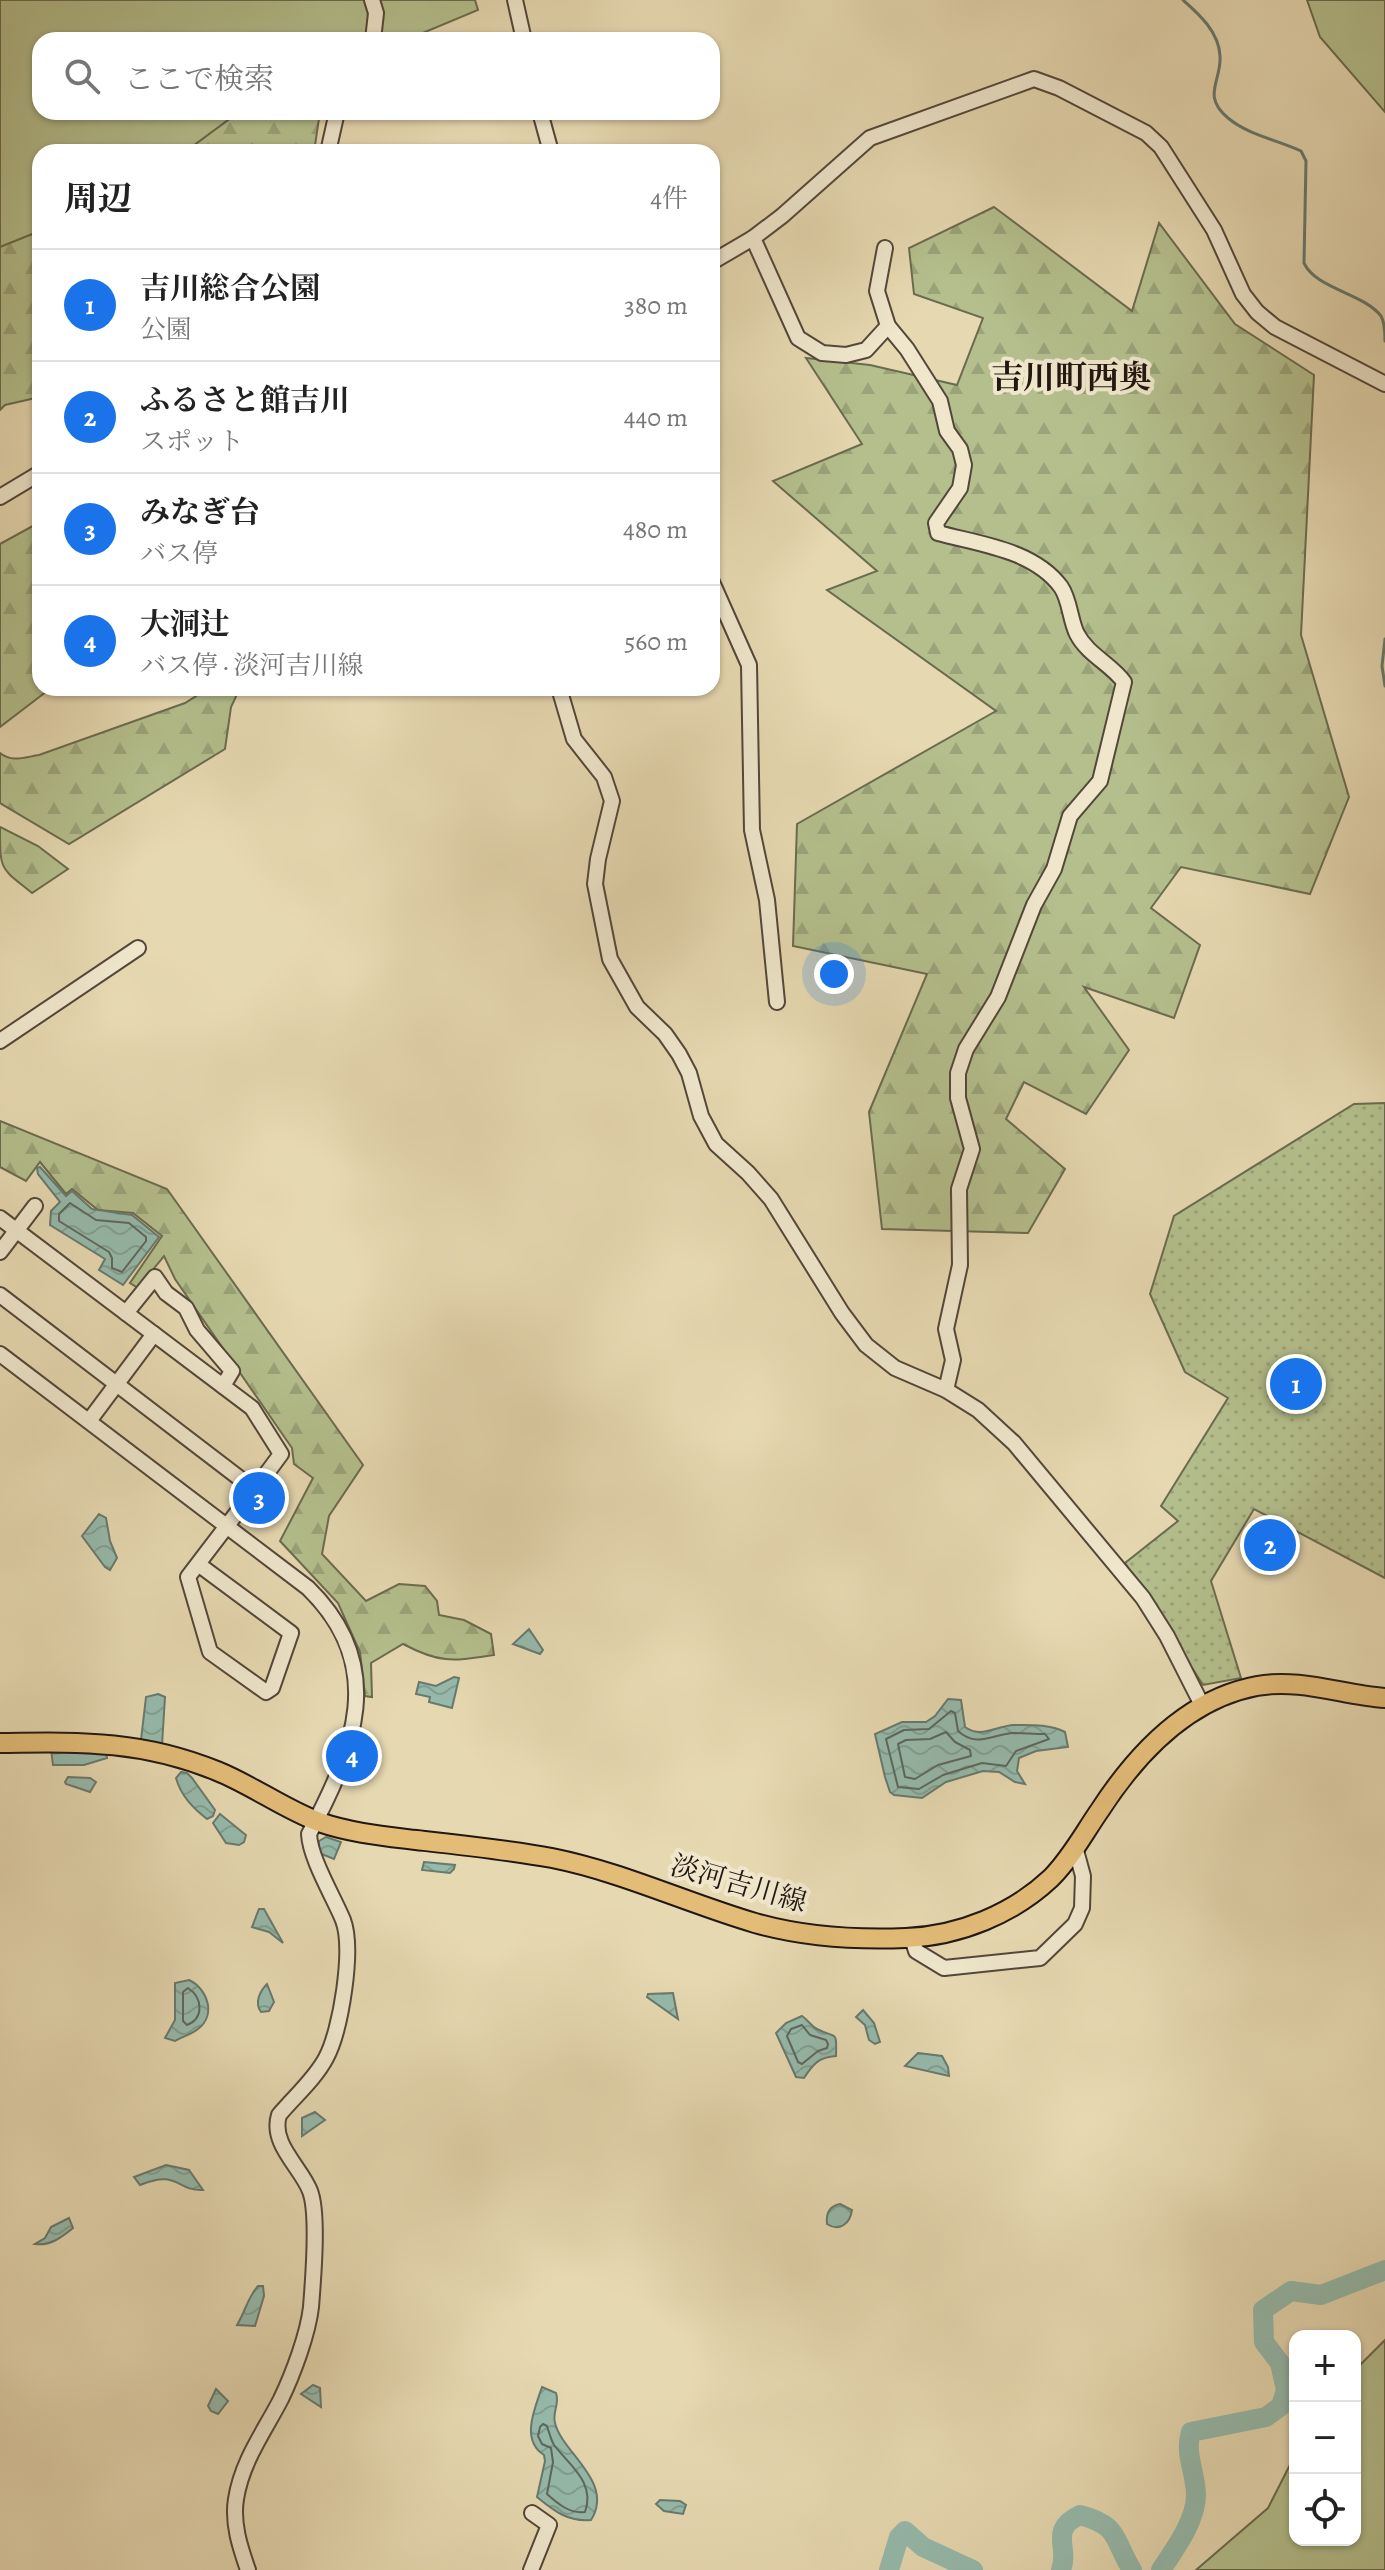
<!DOCTYPE html>
<html lang="ja">
<head>
<meta charset="utf-8">
<style>
  :root { --surface:#fff; --page:#f6f6f6; --text:#222; --muted:#767676; --line:#e0e0e0; --accent:#1a73e8 }
  body { margin:0; font-family:Alegreya,"Noto Serif JP",serif; background:var(--page); color:var(--text) }
  .controls { position:absolute; right:24px; bottom:24px; display:grid; overflow:hidden; border-radius:16px; box-shadow:0 2px 6px #0004 }
  .controls button { width:72px; height:72px; display:grid; place-items:center; padding:0; border:0; border-bottom:2px solid var(--line); background:var(--surface); color:var(--text); font:40px sans-serif }
  .you { position:absolute; left:834px; top:974px; width:28px; height:28px; margin:-20px; border:6px solid #fff; border-radius:50%; background:#1a73e8; box-shadow:0 0 0 12px #1a73e833 }
  .badge { display:grid; place-items:center; width:52px; height:52px; border-radius:50%; background:var(--accent); color:#fff; font-size:26px; font-weight:700 }
  .pin { position:absolute; translate:-50% -50%; border:4px solid #fff; box-shadow:0 2px 8px #0006 }
  .list { margin:0; padding:0; list-style:none }
  h2 { display:flex; justify-content:space-between; align-items:center; height:104px; margin:0; padding:0 32px; font-size:34px }
  h2 small { font-size:26px; font-weight:400; color:var(--muted) }
  .list li { display:grid; grid-template-columns:52px 1fr auto; gap:24px; align-items:center; box-sizing:border-box; height:112px; padding:0 32px; border-top:2px solid var(--line) }
  .list b { display:block; font-size:30px; white-space:nowrap }
  .list p { margin:0; font-size:26px; white-space:nowrap; color:var(--muted) }
  .list em { font-size:26px; font-style:normal; color:var(--muted) }
  .icon { flex:none; width:44px; height:44px; fill:none; stroke:currentColor; stroke-width:2; stroke-linecap:round; stroke-linejoin:round }
  .map { position:relative; flex:none; width:1385px; height:2570px; overflow:hidden }
  .search { position:absolute; background:var(--surface); box-shadow:0 2px 6px #0004; left:32px; top:32px; width:688px; height:88px; display:flex; align-items:center; gap:20px; box-sizing:border-box; padding:0 28px; border-radius:24px; color:var(--muted); font-size:30px }
  .panel { position:absolute; background:var(--surface); box-shadow:0 2px 6px #0004; left:32px; top:144px; width:688px; height:552px; border-radius:24px }
  .map>svg:first-child { display:block }
  .grass { fill:#b4bf8d; stroke:#6b6b4f; stroke-width:2 }
  .forest { fill:url(#forest-firs); stroke:#6b6b4f; stroke-width:2 }
  .park { fill:url(#park-dots); stroke:#6b6b4f; stroke-width:2 }
  .water { fill:url(#water-waves); stroke:#68796e; stroke-width:2 }
  .lines { fill:none; stroke-linecap:round; stroke-linejoin:round }
  .shore { stroke:#5c685e; stroke-width:2 }
  .stream { stroke:#68796e; stroke-width:3 }
  .river { stroke:#96baac; stroke-width:20 }
  .minor-casing { stroke:#534739; stroke-width:18 }
  .major-casing { stroke:#221711; stroke-width:22 }
  .minor { stroke:#efe6cc; stroke-width:14 }
  .major { stroke:#e3bc78; stroke-width:18 }
  .labels { text-anchor:middle; stroke-width:8; stroke-linejoin:round; paint-order:stroke }
  .street-label { font-size:28px; fill:#221711; stroke:#efe6cc }
  .quarter-label { font-size:32px; font-weight:bold; fill:#221711; stroke:#efe6cc }
</style>
</head>
<body>
<div class="map">
<svg width="1385" height="2570" viewBox="0 0 1385 2570">
  <defs>
    <pattern id="forest-firs" width="22" height="20" patternUnits="userSpaceOnUse" patternTransform="scale(2)"><rect width="22" height="20" fill="#b4bf8d"/><path d="M5 1l3.5 6h-7zM16 11l3.5 6h-7z" fill="#9aa379"/></pattern>
    <pattern id="park-dots" width="8" height="8" patternUnits="userSpaceOnUse" patternTransform="scale(2)"><rect width="8" height="8" fill="#b4bf8d"/><path d="M2 2h.1M6 6h.1" fill="none" stroke="#9aa379" stroke-width="1.8" stroke-linecap="round"/></pattern>
    <pattern id="water-waves" width="16" height="10" patternUnits="userSpaceOnUse" patternTransform="scale(2)"><rect width="16" height="10" fill="#96baac"/><path d="M0 5q4-4 8 0t8 0" fill="none" stroke="#819f93"/></pattern>
  </defs>
  <rect width="100%" height="100%" fill="#e6d8b1"/>
  <filter id="stains"><feTurbulence type="fractalNoise" baseFrequency=".0025" numOctaves="4"/><feColorMatrix values="0 0 0 0 .2 0 0 0 0 .09 0 0 0 0 .02 0 0 0 .5 -.17"/></filter>
  <radialGradient id="worn" r=".72"><stop offset=".6" stop-color="#630" stop-opacity="0"/><stop offset="1" stop-color="#630" stop-opacity=".3"/></radialGradient>
  <g class="grass">
    <polygon points="0,0 475,0 478,10 406,40 40,40 40,112 239,112 185,152 40,152 40,231 0,247"/>
    <polygon points="1307,0 1385,0 1385,112 1320,37"/>
    <polygon points="1385,2340 1385,2570 1196,2570 1268,2508 1295,2455 1295,2540 1355,2540 1355,2370"/>
  </g>
  <g class="forest">
    <polygon points="239,112 320,112 314,152 185,152"/>
    <polygon points="994,207 1132,311 1159,223 1235,324 1314,375 1301,635 1349,797 1310,894 1181,867 1151,908 1200,945 1174,1018 1084,987 1129,1050 1086,1114 1024,1082 1006,1119 1065,1169 1028,1233 882,1229 869,1112 927,974 793,946 797,824 996,711 827,590 877,571 773,481 862,444 806,358 870,365 957,385 983,318 914,294 909,248"/>
    <polygon points="40,231 40,397 5,405 0,410 0,247"/>
    <polygon points="40,522 40,688 51,688 0,727 0,544"/>
    <path d="M 209,688 L 240,688 L 231,707 L 225,749 L 69,844 L 0,803 L 0,753 C 12,763 25,757 39,755 L 185,703 Z"/>
    <path d="M 0,827 L 38,846 L 68,869 L 32,893 C 0,867 0,872 0,827 Z"/>
    <path d="M 0,1121 L 167,1189 L 363,1465 L 329,1516 L 322,1554 L 366,1601 L 399,1584 L 425,1586 L 437,1601 L 439,1615 L 464,1620 L 491,1634 L 494,1655 C 453,1661 441,1664 403,1644 L 371,1663 L 372,1697 L 365,1696 L 360,1652 L 338,1603 L 280,1541 L 313,1478 L 294,1464 L 292,1448 L 175,1279 L 164,1256 L 138,1288 L 130,1283 L 162,1236 L 133,1213 L 98,1210 L 72,1189 L 66,1194 L 40,1162 L 26,1181 L 0,1167 Z"/>
  </g>
  <polygon class="park" points="1385,1103 1385,1578 1254,1509 1211,1581 1241,1678 1203,1685 1125,1563 1178,1521 1161,1506 1228,1398 1185,1372 1150,1294 1174,1216 1354,1104"/>
  <g class="water">
    <polygon points="40,1167 66,1196 72,1191 92,1209 132,1215 159,1237 123,1285 99,1270 105,1259 50,1225 51,1211 60,1202 38,1174 37,1168"/>
    <polygon points="99,1514 106,1518 110,1541 117,1558 110,1570 105,1567 82,1536"/>
    <polygon points="529,1629 543,1650 540,1654 513,1644"/>
    <polygon points="454,1677 459,1678 452,1708 429,1702 430,1697 416,1694 419,1682 436,1686"/>
    <polygon points="158,1694 165,1697 162,1745 141,1740 146,1697"/>
    <path d="M 948,1699 L 961,1700 L 965,1727 C 982,1739 995,1726 1014,1725 C 1031,1725 1049,1724 1065,1732 L 1068,1747 L 1036,1751 L 1019,1758 L 1017,1771 L 1025,1784 L 1015,1782 L 999,1772 L 983,1771 L 946,1782 L 922,1798 L 894,1795 L 890,1792 L 885,1777 L 875,1734 L 902,1722 L 926,1722 L 935,1716 Z"/>
    <polygon points="51,1749 106,1750 107,1758 84,1765 53,1765"/>
    <path d="M 181,1772 L 187,1773 L 192,1778 L 215,1810 L 213,1816 L 207,1819 C 193,1808 181,1796 176,1778 Z"/>
    <polygon points="68,1777 90,1778 96,1782 90,1792 66,1784 65,1782"/>
    <polygon points="220,1814 246,1835 244,1842 239,1845 226,1843 213,1823"/>
    <polygon points="326,1837 341,1842 334,1859 319,1853 319,1841"/>
    <polygon points="424,1862 455,1865 454,1869 450,1873 422,1870"/>
    <polygon points="259,1909 264,1909 283,1943 269,1932 252,1927"/>
    <path d="M 189,1980 C 207,1988 217,2015 198,2029 C 192,2034 182,2037 175,2041 L 165,2038 L 175,2020 L 175,1983 Z"/>
    <path d="M 267,1984 L 274,2002 L 269,2011 L 261,2012 C 254,2003 260,1991 267,1984 Z"/>
    <polygon points="673,1993 678,2019 647,1997 648,1994"/>
    <polygon points="863,2010 874,2023 880,2042 875,2044 869,2040 865,2025 856,2017"/>
    <path d="M 802,2016 C 808,2020 811,2026 817,2029 C 836,2039 837,2029 836,2056 C 819,2057 813,2064 804,2078 L 796,2077 L 776,2033 L 786,2023 Z"/>
    <polygon points="918,2053 942,2056 948,2067 949,2076 905,2066"/>
    <polygon points="315,2112 325,2120 302,2136 302,2118"/>
    <path d="M 166,2165 L 189,2170 L 203,2190 C 175,2191 179,2169 140,2185 L 134,2177 Z"/>
    <path d="M 840,2204 L 852,2210 C 850,2224 839,2232 827,2224 C 826,2214 829,2206 840,2204 Z"/>
    <path d="M 69,2218 L 73,2228 C 61,2238 50,2246 35,2244 L 45,2238 L 51,2227 Z"/>
    <path d="M 258,2286 L 263,2286 L 264,2296 L 255,2326 L 237,2325 C 245,2312 248,2297 258,2286 Z"/>
    <polygon points="313,2385 320,2388 321,2407 301,2394"/>
    <path d="M 542,2387 L 556,2393 C 560,2404 552,2412 555,2423 C 562,2453 615,2482 591,2520 C 568,2522 554,2511 537,2497 L 545,2461 L 544,2455 C 520,2440 535,2408 542,2387 Z"/>
    <polygon points="216,2389 228,2401 218,2414 211,2411 208,2406"/>
    <polygon points="660,2500 680,2501 686,2505 683,2514 664,2511 656,2504"/>
  </g>
  <g class="lines">
    <g class="shore">
      <polygon points="70,1203 96,1220 129,1223 146,1237 146,1241 122,1272 112,1268 112,1258 109,1252 59,1221 59,1214"/>
      <path d="M 951,1711 L 955,1713 L 958,1731 C 977,1748 991,1735 1012,1733 C 1023,1733 1034,1734 1045,1734 L 1049,1739 L 1016,1751 L 1006,1766 L 982,1763 L 943,1775 L 919,1789 L 898,1787 L 886,1739 L 904,1730 L 929,1729 Z"/>
      <polygon points="946,1732 955,1742 970,1750 971,1756 938,1765 915,1779 905,1777 898,1744 906,1740 930,1739"/>
      <path d="M 188,1988 C 203,1998 204,2018 187,2025 L 183,2021 L 183,1992 Z"/>
      <polygon points="802,2025 810,2035 826,2040 828,2044 827,2048 818,2051 802,2064 798,2062 787,2036 791,2029"/>
      <path d="M 543,2424 L 547,2426 C 549,2432 551,2440 554,2445 C 568,2464 596,2482 585,2512 C 570,2514 558,2504 547,2494 L 553,2462 L 551,2448 L 542,2444 L 538,2436 L 540,2427 Z"/>
    </g>
    <g class="stream">
      <path d="M 1183,0 C 1199,14 1219,32 1220,56 C 1222,80 1201,96 1228,118 C 1248,135 1278,140 1301,151 L 1306,161 L 1304,263 C 1316,289 1363,293 1381,316 C 1385,323 1385,333 1385,341"/>
      <polyline points="1385,639 1382,666 1385,686"/>
    </g>
    <g class="river">
      <polyline points="889,2570 899,2537 905,2531 923,2547 973,2570"/>
      <path d="M 1061,2570 C 1070,2547 1048,2530 1080,2515 C 1121,2526 1113,2540 1132,2570"/>
      <path d="M 1161,2570 C 1174,2550 1196,2521 1196,2495 C 1196,2473 1184,2454 1191,2432 L 1266,2417 L 1281,2406 L 1286,2390 L 1280,2363 L 1264,2342 L 1263,2310 L 1291,2291 L 1321,2295 L 1385,2270"/>
    </g>
    <defs>
      <g id="minor">
        <polyline points="372,0 376,13 373,40"/>
        <polyline points="515,0 524,40"/>
        <polyline points="540,112 551,152"/>
        <polyline points="328,152 337,112"/>
        <path d="M 753,238 L 798,338 L 822,353 L 846,355 L 866,350 L 888,326 L 907,349 L 940,401 L 947,431 L 960,449 L 964,465 L 960,488 L 936,523 L 938,533 C 979,544 1034,550 1061,587 C 1070,600 1070,620 1077,634 C 1088,655 1111,664 1124,682 L 1100,781 L 1070,816 L 1054,869 L 1034,905 L 998,997 L 966,1049 L 958,1073 L 958,1098 L 972,1149 L 959,1189 L 960,1265 L 946,1329 L 953,1360 L 946,1390"/>
        <polyline points="885,248 877,291 888,326"/>
        <polyline points="712,262 753,238 782,216 870,138 1034,79 1059,88 1146,133 1161,147 1214,230 1243,294 1257,312 1275,327 1385,384"/>
        <polyline points="0,497 40,473"/>
        <polyline points="712,582 749,665 752,830 767,900 777,1002"/>
        <polyline points="559,688 574,739 604,777 612,801 598,859 595,884 610,959 637,1007 665,1034 679,1054 689,1073 701,1116 716,1144 748,1173 771,1199 842,1313 866,1345 895,1368 946,1390 978,1410 1014,1443 1143,1598 1167,1636 1202,1705"/>
        <polyline points="0,1041 138,948"/>
        <path d="M 0,1218 L 252,1408 L 281,1454 C 251,1495 219,1536 188,1577 L 210,1652 L 266,1692 L 272,1688 L 291,1633 L 198,1564"/>
        <polyline points="0,1252 35,1206"/>
        <polyline points="0,1295 255,1490"/>
        <polyline points="126,1313 155,1277 166,1293 186,1308 197,1330 232,1371 223,1386"/>
        <path d="M 0,1354 L 308,1588 C 388,1666 354,1749 309,1834 C 310,1858 333,1896 343,1920 C 354,1949 341,2030 326,2058 C 315,2079 294,2097 279,2115 C 270,2144 301,2167 310,2191 C 319,2214 313,2281 311,2307 C 308,2334 293,2374 281,2399 C 264,2432 242,2461 236,2499 C 232,2523 240,2547 248,2570"/>
        <polyline points="89,1421 154,1334"/>
        <polyline points="912,1938 916,1951 944,1968 1040,1958 1075,1924 1082,1908 1083,1876 1077,1854 1073,1851"/>
        <polyline points="531,2570 549,2525 532,2513"/>
      </g>
      <path id="major" d="M 0,1743 C 80,1742 141,1740 217,1771 C 252,1785 284,1809 319,1822 C 351,1833 383,1836 416,1840 C 461,1845 508,1850 552,1858 C 622,1872 687,1903 755,1923 C 804,1937 856,1940 906,1938 C 959,1936 1013,1914 1051,1878 C 1071,1858 1084,1833 1100,1810 C 1137,1753 1187,1699 1257,1686 C 1301,1678 1342,1695 1385,1698"/>
    </defs>
    <use href="#minor" class="minor-casing"/>
    <use href="#major" class="major-casing"/>
    <use href="#minor" class="minor"/>
    <use href="#major" class="major"/>
  </g>
  <g class="labels">
    <g class="street-label">
      <text transform="translate(739 1883) rotate(16)" y="10">淡河吉川線</text>
    </g>
    <g class="quarter-label">
      <text x="1071" y="388">吉川町西奥</text>
    </g>
  </g>
  <rect width="100%" height="100%" filter="url(#stains)"/>
  <rect width="100%" height="100%" fill="url(#worn)"/>
</svg>
<div class="controls">
<button>+</button>
<button>−</button>
<button><svg class="icon" aria-label="locate" viewBox="0 0 24 24"><circle cx="12" cy="12" r="6"/><path d="M12 2v4M12 18v4M2 12h4M18 12h4"/></svg></button>
</div>
<div class="you"></div>
<div class="pin badge" style="left:1296px;top:1384px">1</div>
<div class="pin badge" style="left:1270px;top:1545px">2</div>
<div class="pin badge" style="left:259px;top:1498px">3</div>
<div class="pin badge" style="left:352px;top:1756px">4</div>
<div class="search"><svg class="icon" aria-label="search" viewBox="0 0 24 24"><circle cx="10" cy="10" r="6"/><path d="M15 15l6 6"/></svg>ここで検索</div>
<section class="panel">
<h2>周辺<small>4件</small></h2>
<ul class="list">
<li><span class="badge">1</span><div><b>吉川総合公園</b><p>公園</p></div><em>380 m</em></li>
<li><span class="badge">2</span><div><b>ふるさと館吉川</b><p>スポット</p></div><em>440 m</em></li>
<li><span class="badge">3</span><div><b>みなぎ台</b><p>バス停</p></div><em>480 m</em></li>
<li><span class="badge">4</span><div><b>大洞辻</b><p>バス停 · 淡河吉川線</p></div><em>560 m</em></li>
</ul>
</section>
</div>
</body>
</html>
